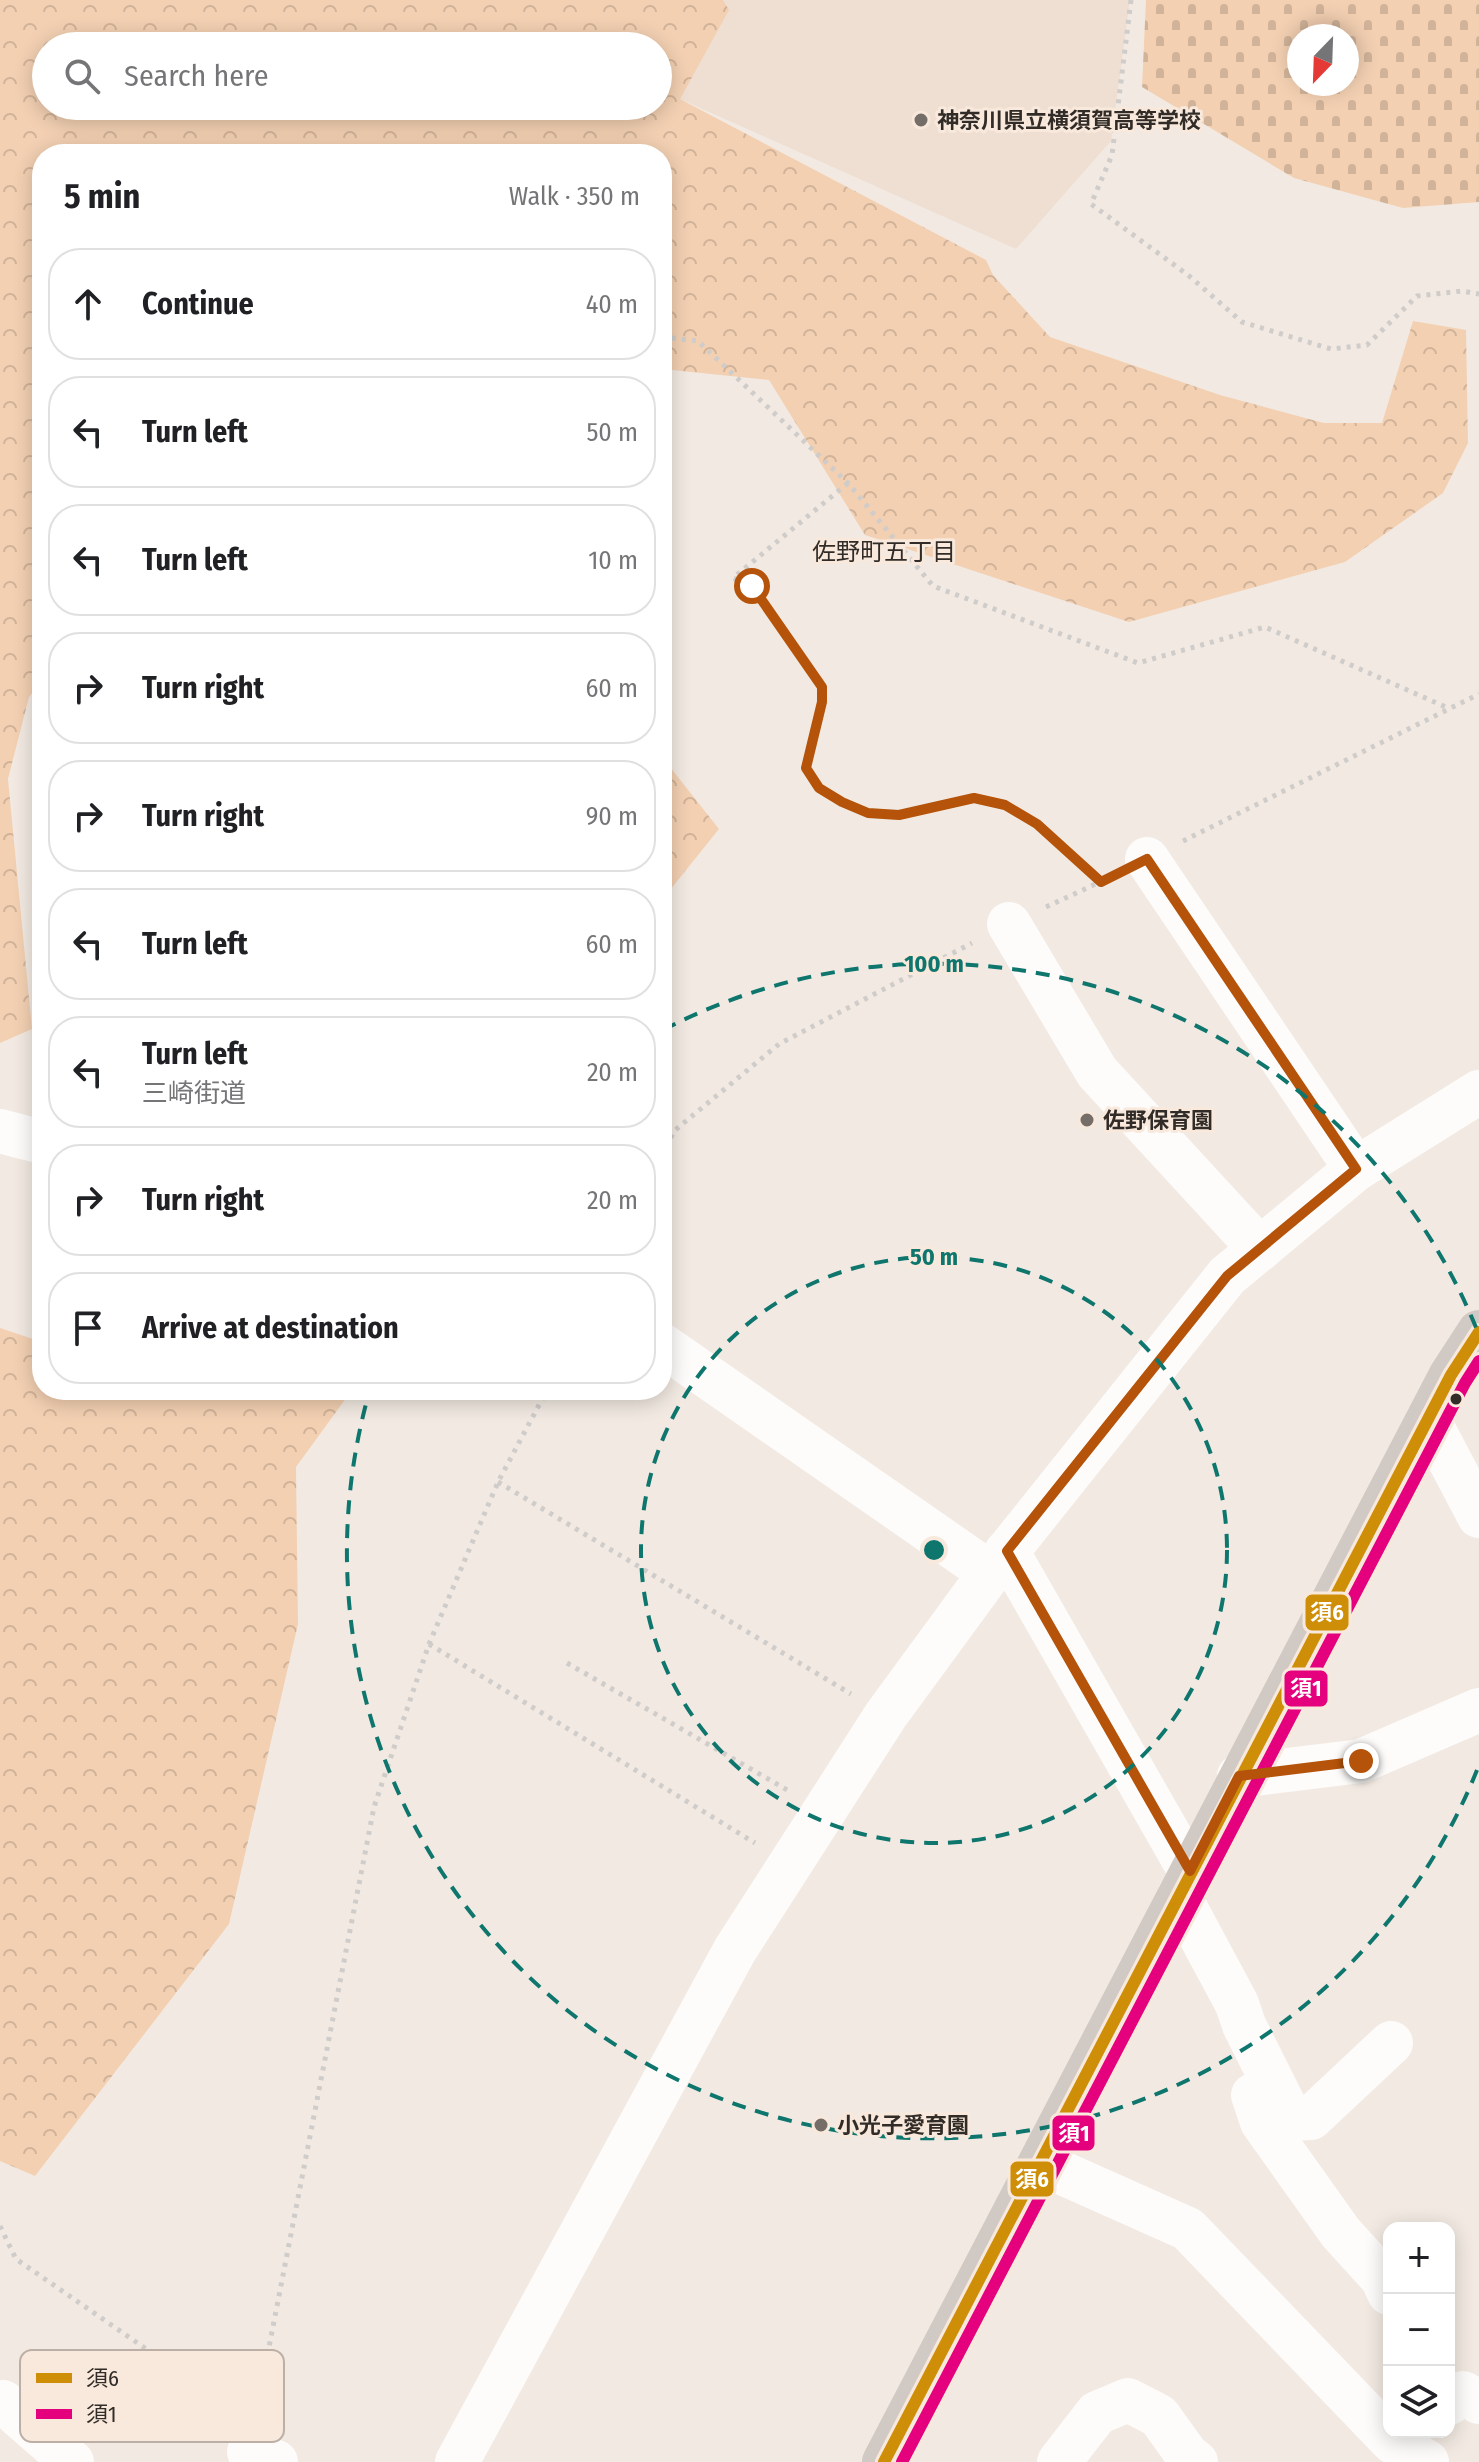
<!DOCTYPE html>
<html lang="en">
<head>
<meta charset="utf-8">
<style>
  :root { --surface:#fff; --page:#f6f6f6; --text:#202124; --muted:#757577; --line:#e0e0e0 }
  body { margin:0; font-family:"Fira Sans Condensed","Noto Sans JP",sans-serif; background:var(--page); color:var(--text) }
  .controls { position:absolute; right:24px; bottom:24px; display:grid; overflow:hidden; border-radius:16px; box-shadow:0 4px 20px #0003 }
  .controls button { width:72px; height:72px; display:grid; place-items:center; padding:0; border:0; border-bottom:2px solid var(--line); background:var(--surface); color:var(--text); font:40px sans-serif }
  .compass { position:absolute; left:1287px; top:24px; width:72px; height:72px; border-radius:50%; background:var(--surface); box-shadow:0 4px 20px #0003; rotate:203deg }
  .stop { position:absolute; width:24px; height:24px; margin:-18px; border:6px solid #b45309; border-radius:50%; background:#fff }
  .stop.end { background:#b45309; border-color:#fff; box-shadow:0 2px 8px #0008 }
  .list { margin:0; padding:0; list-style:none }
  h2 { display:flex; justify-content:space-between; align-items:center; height:104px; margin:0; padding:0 32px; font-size:34px }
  h2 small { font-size:26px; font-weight:400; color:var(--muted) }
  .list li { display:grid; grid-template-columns:52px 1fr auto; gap:24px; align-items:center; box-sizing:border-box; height:112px; margin:0 16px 16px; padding:0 16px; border:2px solid var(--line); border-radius:32px }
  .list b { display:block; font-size:30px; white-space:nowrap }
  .list p { margin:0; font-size:26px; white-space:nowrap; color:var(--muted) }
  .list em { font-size:26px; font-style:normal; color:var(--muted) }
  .icon { flex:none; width:44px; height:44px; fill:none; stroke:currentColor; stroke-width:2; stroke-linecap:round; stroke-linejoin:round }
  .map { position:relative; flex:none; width:1479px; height:2462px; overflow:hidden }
  .search { position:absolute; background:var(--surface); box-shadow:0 4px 20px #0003; left:32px; top:32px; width:640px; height:88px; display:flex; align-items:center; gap:20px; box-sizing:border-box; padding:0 28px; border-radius:44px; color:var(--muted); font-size:30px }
  .panel { position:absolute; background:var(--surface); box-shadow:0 4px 20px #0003; left:32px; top:144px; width:640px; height:1256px; border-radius:32px }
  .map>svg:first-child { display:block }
  .built { fill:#eedfd2 }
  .forest { fill:url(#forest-crowns); fill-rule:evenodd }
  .cemetery { fill:url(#cemetery-stones); fill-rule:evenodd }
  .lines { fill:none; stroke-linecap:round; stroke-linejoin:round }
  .path { stroke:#cfccca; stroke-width:5; stroke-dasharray:4 6; stroke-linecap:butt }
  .minor { stroke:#fdfcfb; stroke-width:44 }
  .major { stroke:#d1cac4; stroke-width:44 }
  .bus-1-casing { stroke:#f8e9dc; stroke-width:18 }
  .bus-2-casing { stroke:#f8e9dc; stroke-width:18 }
  .bus-1 { stroke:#cf8e08; stroke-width:12 }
  .bus-2 { stroke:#e5007d; stroke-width:12 }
  .route { stroke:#b45309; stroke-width:10 }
  .ring { fill:none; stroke:#0f766e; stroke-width:4; stroke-dasharray:14 10 }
  .poi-dot { fill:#756e68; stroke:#f8e9dc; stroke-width:3 }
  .bus-dot { fill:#312c27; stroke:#f8e9dc; stroke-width:3 }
  .labels { text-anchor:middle; stroke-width:6; stroke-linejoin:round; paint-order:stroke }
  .poi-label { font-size:22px; font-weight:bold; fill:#312c27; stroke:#f8e9dc; text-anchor:start }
  .neighbourhood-label { font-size:24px; fill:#312c27; stroke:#f8e9dc }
  .key { fill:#f8e9dc; stroke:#bcb0a6; stroke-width:2 }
  .key-label { font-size:22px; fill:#312c27 }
  .centre { fill:#0f766e; stroke:#f8e9dc; stroke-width:4 }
  .ring-label { font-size:24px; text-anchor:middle; font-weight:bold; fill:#0f766e; stroke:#f8e9dc; stroke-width:6; stroke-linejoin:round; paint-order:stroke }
  .line-badge { stroke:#f8e9dc; stroke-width:3 }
  .badge-label { font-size:22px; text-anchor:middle; font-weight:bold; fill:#fff }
</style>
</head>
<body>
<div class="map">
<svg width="1479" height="2462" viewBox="0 0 1479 2462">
  <defs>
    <pattern id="forest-crowns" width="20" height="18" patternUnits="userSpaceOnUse" patternTransform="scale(2)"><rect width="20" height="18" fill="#f3d0b2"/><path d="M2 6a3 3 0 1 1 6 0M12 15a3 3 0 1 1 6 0" fill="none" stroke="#d1b399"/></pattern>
    <pattern id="cemetery-stones" width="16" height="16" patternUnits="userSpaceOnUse" patternTransform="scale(2)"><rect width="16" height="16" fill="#f3d0b2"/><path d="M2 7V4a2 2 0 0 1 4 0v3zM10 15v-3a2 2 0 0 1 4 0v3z" fill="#d1b399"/></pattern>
  </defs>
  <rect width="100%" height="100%" fill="#f2eae2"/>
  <polygon class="built" points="654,0 1130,0 1111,141 1016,249 680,99"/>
  <g class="forest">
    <path d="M 0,0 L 723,0 L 729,10 L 680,99 L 986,260 L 993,275 L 1050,337 L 1220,395 L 1324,423 L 1382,423 L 1413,321 L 1466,330 L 1468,443 L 1443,493 L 1345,562 L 1129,622 L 865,535 L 769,380 L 662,369 L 662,154 L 42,154 L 42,682 L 29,697 L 8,779 L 32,1029 L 0,1043 ZM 46,46 L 658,46 L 658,106 L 46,106 Z"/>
    <polygon points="670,767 719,829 662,900 662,768"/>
    <polygon points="0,1328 42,1342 42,1390 352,1390 296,1467 298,1624 229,1924 35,2176 0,2161"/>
  </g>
  <path class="cemetery" d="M 1146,0 L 1479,0 L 1479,202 L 1403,208 L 1294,178 L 1142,87 ZM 1299,36 L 1347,36 L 1347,84 L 1299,84 Z"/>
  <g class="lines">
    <g class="path">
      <polyline points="1131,0 1112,155 1091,204 1188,275 1242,322 1331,349 1367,345 1417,296 1462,291 1479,294"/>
      <polyline points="662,337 698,341 848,483 933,586 1138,663 1265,627 1448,708"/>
      <path d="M 848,483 L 733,578 L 752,586 L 822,687 L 822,702 L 806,768 C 818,786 831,797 851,806 C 907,830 956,784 1006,806 C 1043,822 1072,856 1101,882"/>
      <polyline points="1183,841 1479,694"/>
      <polyline points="1046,907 1113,876"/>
      <polyline points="662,1156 674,1131 779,1044 972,943"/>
      <polyline points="498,1482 851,1694"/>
      <polyline points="429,1644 755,1843"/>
      <polyline points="567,1663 789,1791"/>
      <polyline points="0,2226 16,2259 152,2353 259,2397"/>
      <polyline points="256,2414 374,1807 429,1644 498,1482 547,1390"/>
    </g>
    <g class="minor">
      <polyline points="1147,859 1356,1169"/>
      <polyline points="1009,924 1097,1072 1260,1249"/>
      <polyline points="0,1131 42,1142"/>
      <polyline points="662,1345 990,1573"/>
      <polyline points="1428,1419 1479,1516"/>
      <polyline points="1007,1551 1190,1871"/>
      <polyline points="1239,1776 1361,1761 1479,1710"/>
      <polyline points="1179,1896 1237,2004 1244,2025 1291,2119 1311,2118 1391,2043"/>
      <polyline points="1253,2095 1262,2122 1341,2233 1382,2278 1389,2293"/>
      <polyline points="1040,2163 1188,2229 1393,2442 1427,2462"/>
      <polyline points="3,2402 72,2462"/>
      <polyline points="1449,2403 1463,2393 1479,2402"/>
      <polyline points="249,2452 276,2462"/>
      <polyline points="457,2462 735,1950 886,1715 990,1573 1227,1276 1356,1169 1479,1092"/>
      <polyline points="1059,2462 1097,2413 1128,2400 1159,2416 1187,2455 1196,2462"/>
    </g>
    <polyline class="major" points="884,2462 1451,1375 1479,1332"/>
    <defs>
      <polyline id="bus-1" points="884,2462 1451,1375 1479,1332"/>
      <polyline id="bus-2" points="902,2462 1465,1383 1479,1361"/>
    </defs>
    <use href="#bus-1" class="bus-1-casing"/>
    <use href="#bus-2" class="bus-2-casing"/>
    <use href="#bus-1" class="bus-1"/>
    <use href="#bus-2" class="bus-2"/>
  </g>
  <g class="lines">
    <polyline class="route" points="752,586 822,687 822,702 806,768 819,788 842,802 868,813 899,815 974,798 1005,805 1037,824 1101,882 1147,859 1356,1169 1227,1276 1007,1551 1190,1871 1239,1776 1361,1761"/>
  </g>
  <g class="ring">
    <circle cx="934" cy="1550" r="293"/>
    <path d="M1477 1770A586 586 0 0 1 369 1393M663 1030A586 586 0 0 1 1477 1330"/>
  </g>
  <g class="poi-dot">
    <circle cx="921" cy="120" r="8"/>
    <circle cx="1087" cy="1120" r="8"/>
    <circle cx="821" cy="2125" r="8"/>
  </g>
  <circle class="bus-dot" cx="1456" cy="1399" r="7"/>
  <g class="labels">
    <g class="poi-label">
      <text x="937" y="128">神奈川県立横須賀高等学校</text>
      <text x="1103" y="1128">佐野保育園</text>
      <text x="837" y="2133">小光子愛育園</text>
    </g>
    <g class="neighbourhood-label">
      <text x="884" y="560">佐野町五丁目</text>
    </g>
  </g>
  <rect x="20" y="2350" width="264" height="92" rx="12" class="key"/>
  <rect x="36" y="2373" width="36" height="10" fill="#cf8e08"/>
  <rect x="36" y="2409" width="36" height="10" fill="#e5007d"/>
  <g class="key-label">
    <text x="86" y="2386">須6</text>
    <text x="86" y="2422">須1</text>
  </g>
  <circle cx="934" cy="1550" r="12" class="centre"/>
  <g class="ring-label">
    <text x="934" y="972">100 m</text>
    <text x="934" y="1265">50 m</text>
  </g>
  <g class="line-badge">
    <rect x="1304" y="1593" width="46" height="39" rx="8" fill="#cf8e08"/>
    <rect x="1283" y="1669" width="46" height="39" rx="8" fill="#e5007d"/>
    <rect x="1051" y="2114" width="45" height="38" rx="8" fill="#e5007d"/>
    <rect x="1009" y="2160" width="46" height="38" rx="8" fill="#cf8e08"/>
  </g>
  <g class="badge-label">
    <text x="1327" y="1620">須6</text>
    <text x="1306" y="1696">須1</text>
    <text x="1074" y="2141">須1</text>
    <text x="1032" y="2187">須6</text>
  </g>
</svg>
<div class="controls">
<button>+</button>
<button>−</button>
<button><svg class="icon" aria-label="layers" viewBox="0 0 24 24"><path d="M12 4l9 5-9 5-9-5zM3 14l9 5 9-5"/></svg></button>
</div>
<svg class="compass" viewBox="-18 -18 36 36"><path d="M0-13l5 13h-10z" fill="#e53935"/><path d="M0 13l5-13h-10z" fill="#757577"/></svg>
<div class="stop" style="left:752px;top:586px"></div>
<div class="stop end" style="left:1361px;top:1761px"></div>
<div class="search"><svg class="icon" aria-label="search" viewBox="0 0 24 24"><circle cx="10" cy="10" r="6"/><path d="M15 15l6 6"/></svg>Search here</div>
<section class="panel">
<h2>5 min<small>Walk · 350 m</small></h2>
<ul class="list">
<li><svg class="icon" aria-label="ahead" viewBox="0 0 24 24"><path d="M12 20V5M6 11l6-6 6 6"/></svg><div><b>Continue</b></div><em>40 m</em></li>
<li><svg class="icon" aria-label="left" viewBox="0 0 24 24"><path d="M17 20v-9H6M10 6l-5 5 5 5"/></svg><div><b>Turn left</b></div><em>50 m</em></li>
<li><svg class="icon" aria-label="left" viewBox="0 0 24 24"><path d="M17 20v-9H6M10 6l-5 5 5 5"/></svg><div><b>Turn left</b></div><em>10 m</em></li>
<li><svg class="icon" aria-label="right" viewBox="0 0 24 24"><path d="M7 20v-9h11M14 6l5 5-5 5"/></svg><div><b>Turn right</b></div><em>60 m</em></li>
<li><svg class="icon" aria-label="right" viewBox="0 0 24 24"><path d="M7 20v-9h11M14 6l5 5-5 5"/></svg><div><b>Turn right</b></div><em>90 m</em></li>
<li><svg class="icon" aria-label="left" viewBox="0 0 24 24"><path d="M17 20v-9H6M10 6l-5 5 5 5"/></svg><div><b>Turn left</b></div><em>60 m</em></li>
<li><svg class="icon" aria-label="left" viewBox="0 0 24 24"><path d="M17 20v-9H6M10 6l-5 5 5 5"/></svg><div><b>Turn left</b><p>三崎街道</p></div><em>20 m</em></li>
<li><svg class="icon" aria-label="right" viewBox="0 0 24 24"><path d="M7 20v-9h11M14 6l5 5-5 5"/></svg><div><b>Turn right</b></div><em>20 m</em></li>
<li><svg class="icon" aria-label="arrive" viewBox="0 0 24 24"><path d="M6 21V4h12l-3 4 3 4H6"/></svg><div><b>Arrive at destination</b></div></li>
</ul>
</section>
</div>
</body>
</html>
